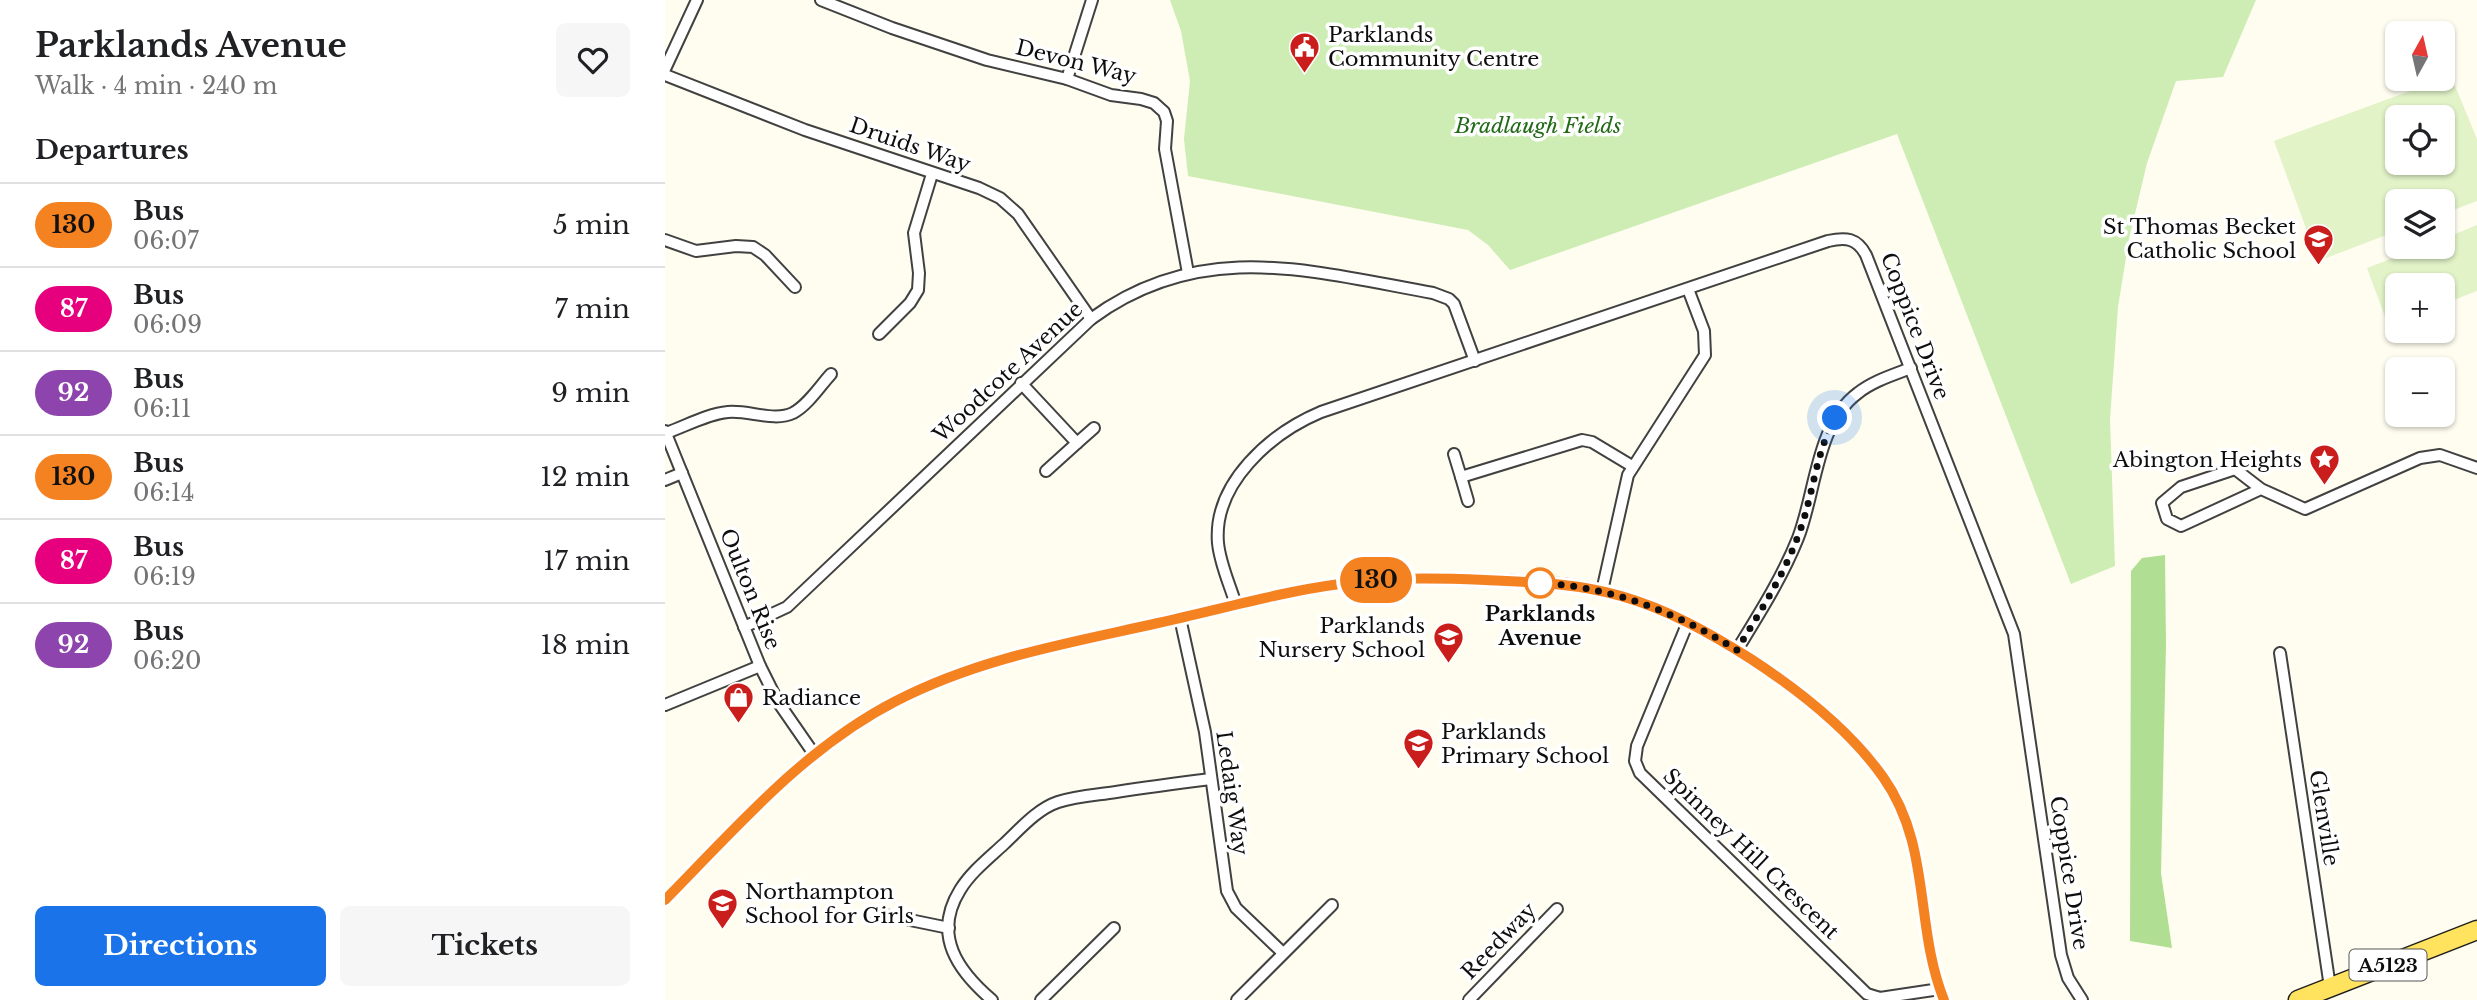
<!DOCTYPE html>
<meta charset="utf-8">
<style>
body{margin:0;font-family:"Libre Baskerville",serif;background:#f6f6f6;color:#202124;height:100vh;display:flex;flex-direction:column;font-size:26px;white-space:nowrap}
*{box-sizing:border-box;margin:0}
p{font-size:23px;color:#757577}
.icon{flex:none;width:38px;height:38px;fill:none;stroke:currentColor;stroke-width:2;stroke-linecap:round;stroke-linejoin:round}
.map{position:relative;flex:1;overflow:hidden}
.panel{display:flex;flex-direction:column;background:#fff;width:665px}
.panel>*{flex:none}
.badge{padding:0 14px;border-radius:23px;font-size:24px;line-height:46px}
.needle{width:46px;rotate:8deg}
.controls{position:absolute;left:1720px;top:21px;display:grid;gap:14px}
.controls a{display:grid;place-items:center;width:70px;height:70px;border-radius:10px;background:#fff;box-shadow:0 2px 5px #0004;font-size:35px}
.you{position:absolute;width:35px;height:35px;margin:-18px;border:5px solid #fff;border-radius:50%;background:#1a73e8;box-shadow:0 0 0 10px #1a73e833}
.map>.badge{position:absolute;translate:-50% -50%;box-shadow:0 0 0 4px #fff}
h2{padding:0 35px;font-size:26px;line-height:63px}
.round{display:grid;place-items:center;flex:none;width:74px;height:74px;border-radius:10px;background:#f6f6f6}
.overview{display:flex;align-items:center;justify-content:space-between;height:119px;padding:0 35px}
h1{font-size:33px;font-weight:700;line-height:52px}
.action{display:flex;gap:14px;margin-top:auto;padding:14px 35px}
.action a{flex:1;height:80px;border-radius:10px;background:#1a73e8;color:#fff;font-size:28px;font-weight:700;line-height:80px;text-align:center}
.action a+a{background:#f6f6f6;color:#202124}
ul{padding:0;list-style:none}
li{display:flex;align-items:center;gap:21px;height:84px;padding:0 35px;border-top:2px solid #e0e0e0}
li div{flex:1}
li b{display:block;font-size:26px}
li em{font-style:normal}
li .badge{min-width:77px;font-weight:700;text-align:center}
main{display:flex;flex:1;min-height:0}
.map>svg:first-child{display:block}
</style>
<main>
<section class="panel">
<div class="overview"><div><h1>Parklands Avenue</h1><p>Walk · 4 min · 240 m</p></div><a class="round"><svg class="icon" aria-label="heart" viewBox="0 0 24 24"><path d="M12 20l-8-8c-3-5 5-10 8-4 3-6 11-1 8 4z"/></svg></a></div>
<h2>Departures</h2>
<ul>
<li><span class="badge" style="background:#f58220;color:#111">130</span><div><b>Bus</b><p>06:07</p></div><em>5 min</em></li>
<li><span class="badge" style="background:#e6007e;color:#fff">87</span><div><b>Bus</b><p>06:09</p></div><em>7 min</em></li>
<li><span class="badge" style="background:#8e44ad;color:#fff">92</span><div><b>Bus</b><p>06:11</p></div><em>9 min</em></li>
<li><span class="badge" style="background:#f58220;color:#111">130</span><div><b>Bus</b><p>06:14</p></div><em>12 min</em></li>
<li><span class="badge" style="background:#e6007e;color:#fff">87</span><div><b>Bus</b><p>06:19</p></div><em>17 min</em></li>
<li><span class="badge" style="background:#8e44ad;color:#fff">92</span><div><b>Bus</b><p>06:20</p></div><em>18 min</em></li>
</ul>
<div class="action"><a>Directions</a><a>Tickets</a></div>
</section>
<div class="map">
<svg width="1812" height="1000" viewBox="0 0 1812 1000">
<rect width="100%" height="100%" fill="#fffdef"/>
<path fill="#ceedb5" d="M 505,0 L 1591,0 L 1558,77 L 1511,81 L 1482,163 L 1464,239 L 1453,307 L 1445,419 L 1450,566 L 1406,584 L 1232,134 L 845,270 L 823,245 L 803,230 L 523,176 L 519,139 L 525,81 L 516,31 Z"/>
<path fill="#b0df93" d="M 1500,555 L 1501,645 L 1496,873 L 1507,948 L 1465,941 L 1466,571 L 1477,558 Z"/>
<g fill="#e1f3c7" fill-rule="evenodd">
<path d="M 1786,76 L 1812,139 L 1812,201 L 1778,214 L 1778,201 L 1732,201 L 1732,231 L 1653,261 L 1609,141 ZM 1732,117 L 1778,117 L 1778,163 L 1732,163 Z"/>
<path d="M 1812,225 L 1812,291 L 1778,304 L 1778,285 L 1732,285 L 1732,321 L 1723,325 L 1702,268 L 1757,247 L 1778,247 L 1778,239 Z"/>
</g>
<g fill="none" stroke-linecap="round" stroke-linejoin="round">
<defs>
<g id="minor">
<path d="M 156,0 L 227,28 L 322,60 L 402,79 L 446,95 L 476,99 L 489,103 L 499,112 L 502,121 L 500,149 L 523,273"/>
<path d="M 0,69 L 32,0"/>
<path d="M 0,75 L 140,130 L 314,188 L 335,198 L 353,214 L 426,319"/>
<path d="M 402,79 L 427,0"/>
<path d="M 0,240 L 31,251 L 71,246 L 88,247 L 100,255 L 130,287"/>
<path d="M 214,334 L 245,303 L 253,290 L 254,273 L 249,233 L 267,174"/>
<path d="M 356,383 L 412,443 L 429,428"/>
<path d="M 0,431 L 95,666 L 113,702 L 149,754"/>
<path d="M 1,433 C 21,426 42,414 63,412 C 84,410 109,422 128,413 C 143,405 155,386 166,374"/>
<path d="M 789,454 L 796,477 L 917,440 L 927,442 L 967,466"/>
<path d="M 381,471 L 412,443"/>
<path d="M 796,477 L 803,501"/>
<path d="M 0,480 L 17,473"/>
<path d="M 1596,489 L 1516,526 L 1502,519 L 1497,503 L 1516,487 L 1570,469 L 1596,489 L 1640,509 L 1755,458 L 1775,455 L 1812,468"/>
<path d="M 937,591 L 963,475 L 1040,355 L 1039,331 L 1023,289"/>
<path d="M 571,605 C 565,585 555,564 553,543 C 548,483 606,433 656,412 L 1163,241 C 1181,237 1192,238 1201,255 L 1349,634 L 1396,955 L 1403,978 L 1417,1000"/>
<path d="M 515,618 L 540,732 L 562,891 L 571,908 L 618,953"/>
<path d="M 1023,622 L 972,746 L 970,761 L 975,773 L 1202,994 L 1215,998 L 1275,989"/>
<path d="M 79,627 L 122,607 L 426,319 C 536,238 645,271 768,293 L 784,299 L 789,304 L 810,361"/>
<path d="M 1072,650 C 1094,614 1117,578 1133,538 C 1151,492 1151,424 1193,393 C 1208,381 1228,375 1246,368"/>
<path d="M 1615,653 L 1665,987"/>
<path d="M 0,705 L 95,666"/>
<path d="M 0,900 C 71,827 139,748 231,701 C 313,658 404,643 493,623 C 553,610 614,592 675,584 C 723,577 771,578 820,580 C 865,581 912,582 956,596 C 1002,610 1045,633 1086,659 C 1135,690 1184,729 1218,777 C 1266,845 1250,926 1279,1000"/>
<path d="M 206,912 L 284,928"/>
<path d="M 327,1000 C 293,971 267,935 295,890 C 306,872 324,858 339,844 C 355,829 372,809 393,802 C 412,796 432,795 451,792 C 483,787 514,783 546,779"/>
<path d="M 376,1000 L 449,928"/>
<path d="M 572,1000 L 667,905"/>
<path d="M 804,1000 L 892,909"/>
</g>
<path id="primary" d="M 1633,1000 L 1812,930"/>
</defs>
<use href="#minor" stroke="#414141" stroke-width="14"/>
<use href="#primary" stroke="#1f1f1f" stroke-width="21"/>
<use href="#minor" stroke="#fff" stroke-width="10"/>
<use href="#primary" stroke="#ffe35f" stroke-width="18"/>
</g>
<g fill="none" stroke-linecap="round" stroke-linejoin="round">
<defs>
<path id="line" d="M 0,900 C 71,828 139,748 231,701 C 314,658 404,643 493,623 C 553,610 614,592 675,584 C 723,577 771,578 820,580 C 865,582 912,583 956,596 C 1002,609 1045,633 1086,659 C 1135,691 1184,729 1218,777 C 1267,846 1249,925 1279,1000"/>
</defs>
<use href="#line" stroke="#fff" stroke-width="16"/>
<use href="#line" stroke="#f58220" stroke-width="10"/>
<path stroke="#0e0e0e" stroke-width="7" stroke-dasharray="0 12.6" d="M 875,583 L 873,583 C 946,586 1010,612 1072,650 C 1094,613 1118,577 1133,536 C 1148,498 1150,454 1170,418"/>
</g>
<defs>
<symbol id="civic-pin" viewBox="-11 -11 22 30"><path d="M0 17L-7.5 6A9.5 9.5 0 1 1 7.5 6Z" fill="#c91e1b" stroke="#fff"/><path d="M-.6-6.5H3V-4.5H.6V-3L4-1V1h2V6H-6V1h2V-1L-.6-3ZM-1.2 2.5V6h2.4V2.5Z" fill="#fff"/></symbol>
<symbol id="school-pin" viewBox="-11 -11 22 30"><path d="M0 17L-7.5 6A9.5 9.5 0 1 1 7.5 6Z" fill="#c91e1b" stroke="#fff"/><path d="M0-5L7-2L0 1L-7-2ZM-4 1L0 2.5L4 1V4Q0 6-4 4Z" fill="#fff"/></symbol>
<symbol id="sight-pin" viewBox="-11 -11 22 30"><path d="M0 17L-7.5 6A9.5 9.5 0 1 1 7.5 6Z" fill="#c91e1b" stroke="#fff"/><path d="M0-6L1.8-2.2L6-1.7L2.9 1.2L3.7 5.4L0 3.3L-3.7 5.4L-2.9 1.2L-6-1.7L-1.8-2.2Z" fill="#fff"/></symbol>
<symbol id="shop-pin" viewBox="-11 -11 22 30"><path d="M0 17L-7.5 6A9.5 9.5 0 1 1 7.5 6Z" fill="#c91e1b" stroke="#fff"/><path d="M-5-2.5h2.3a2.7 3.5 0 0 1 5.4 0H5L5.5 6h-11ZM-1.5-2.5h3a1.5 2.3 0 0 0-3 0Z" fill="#fff"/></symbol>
</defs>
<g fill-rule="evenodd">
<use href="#civic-pin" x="622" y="30" width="35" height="47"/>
<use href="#school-pin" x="1636" y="222" width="35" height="47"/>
<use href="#sight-pin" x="1642" y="442" width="35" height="47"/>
<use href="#school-pin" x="766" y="620" width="35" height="47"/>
<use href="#shop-pin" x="56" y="680" width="35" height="47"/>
<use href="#school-pin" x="736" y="726" width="35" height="47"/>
<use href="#school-pin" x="40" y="886" width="35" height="47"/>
</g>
<circle fill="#fff" stroke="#f58220" stroke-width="3.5" cx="875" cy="583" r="14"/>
<g text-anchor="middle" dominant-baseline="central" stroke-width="7" stroke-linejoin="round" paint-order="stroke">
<rect fill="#fff" stroke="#565656" stroke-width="2" x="1684.5" y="949.5" width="77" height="31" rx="5"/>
<g font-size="19" font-weight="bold" fill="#0e0e0e">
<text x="1723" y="965">A5123</text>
</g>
<g font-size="21" fill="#0e0e0e" stroke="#fff" text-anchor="start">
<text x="663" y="35">Parklands<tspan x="663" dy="24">Community Centre</tspan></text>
<text x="1631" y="227" text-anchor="end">St Thomas Becket<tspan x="1631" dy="24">Catholic School</tspan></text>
<text x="1637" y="460" text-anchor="end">Abington Heights</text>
<text x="760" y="626" text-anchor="end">Parklands<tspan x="760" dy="24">Nursery School</tspan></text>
<text x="97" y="698">Radiance</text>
<text x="776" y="732">Parklands<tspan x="776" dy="24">Primary School</tspan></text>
<text x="80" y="892">Northampton<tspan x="80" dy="24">School for Girls</tspan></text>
</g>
<g font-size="21" fill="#0e0e0e" stroke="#fff">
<text transform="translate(411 62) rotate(14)">Devon Way</text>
<text transform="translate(245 145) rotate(19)">Druids Way</text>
<text transform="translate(1250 326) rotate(69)">Coppice Drive</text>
<text transform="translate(343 372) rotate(-43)">Woodcote Avenue</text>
<text transform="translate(85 589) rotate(68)">Oulton Rise</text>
<text transform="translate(567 793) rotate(82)">Ledaig Way</text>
<text transform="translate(1659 818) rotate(81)">Glenville</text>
<text transform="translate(1086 854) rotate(44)">Spinney Hill Crescent</text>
<text transform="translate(1404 873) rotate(81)">Coppice Drive</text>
<text transform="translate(834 941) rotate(-46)">Reedway</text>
</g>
<g font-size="21" font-style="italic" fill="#246b19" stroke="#fff">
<text x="873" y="126">Bradlaugh Fields</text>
</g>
<g font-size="21" font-weight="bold" fill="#0e0e0e" stroke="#fff">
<text x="875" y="614">Parklands<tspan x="875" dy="24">Avenue</tspan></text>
</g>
</g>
</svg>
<div class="controls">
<a><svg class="needle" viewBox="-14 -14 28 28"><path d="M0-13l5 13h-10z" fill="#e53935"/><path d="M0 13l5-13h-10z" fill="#757577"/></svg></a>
<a><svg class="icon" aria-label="locate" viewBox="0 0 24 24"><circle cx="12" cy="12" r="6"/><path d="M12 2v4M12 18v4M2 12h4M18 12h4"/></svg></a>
<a><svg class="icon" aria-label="layers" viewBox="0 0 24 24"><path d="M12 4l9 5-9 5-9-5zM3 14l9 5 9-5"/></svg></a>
<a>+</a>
<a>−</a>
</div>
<div class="you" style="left:1170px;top:418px"></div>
<b class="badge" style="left:711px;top:580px;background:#f58220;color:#111">130</b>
</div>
</main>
